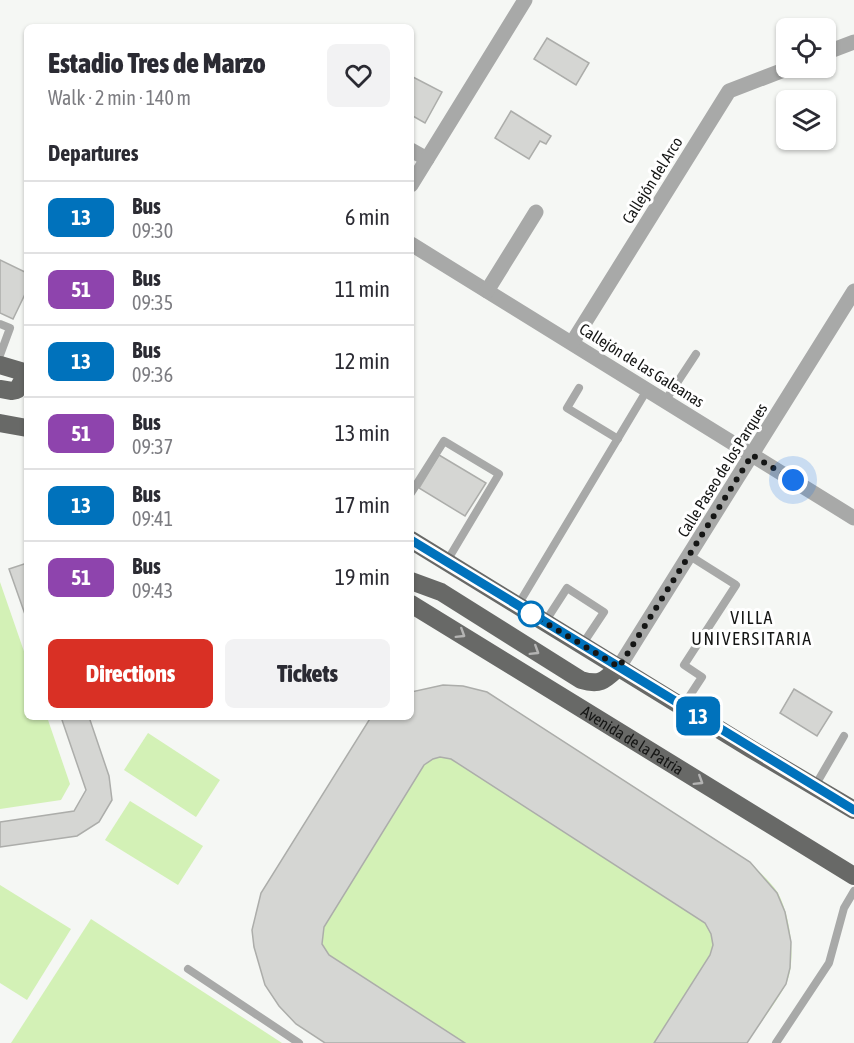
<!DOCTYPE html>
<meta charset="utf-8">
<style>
body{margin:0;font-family:"Asap Condensed",sans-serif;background:#f2f2f3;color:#2b2b33;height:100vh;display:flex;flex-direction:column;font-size:22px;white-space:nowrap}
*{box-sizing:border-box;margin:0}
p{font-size:20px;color:#7c7c81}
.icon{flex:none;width:33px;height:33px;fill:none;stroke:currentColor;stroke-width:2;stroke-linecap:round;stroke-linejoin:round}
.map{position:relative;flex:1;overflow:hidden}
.panel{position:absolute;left:24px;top:24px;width:390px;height:696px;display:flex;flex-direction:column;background:#fff;border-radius:9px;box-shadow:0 2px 4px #0004}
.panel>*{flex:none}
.badge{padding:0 12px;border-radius:9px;font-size:21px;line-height:39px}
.tools{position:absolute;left:776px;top:18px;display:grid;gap:12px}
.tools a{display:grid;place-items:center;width:60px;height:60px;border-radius:9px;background:#fff;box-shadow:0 2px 4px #0004;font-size:30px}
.you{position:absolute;width:30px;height:30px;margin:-15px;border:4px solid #fff;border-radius:50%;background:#1a73e8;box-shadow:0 0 0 9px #1a73e833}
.map>.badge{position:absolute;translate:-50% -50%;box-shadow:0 0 0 3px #fff}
h2{padding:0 24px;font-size:22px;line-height:54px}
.round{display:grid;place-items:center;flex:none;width:63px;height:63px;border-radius:9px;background:#f2f2f3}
.head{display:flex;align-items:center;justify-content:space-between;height:102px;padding:0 24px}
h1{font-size:28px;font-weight:800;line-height:45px}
.primary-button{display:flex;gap:12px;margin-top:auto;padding:12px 24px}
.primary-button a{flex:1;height:69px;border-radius:9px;background:#d93025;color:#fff;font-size:24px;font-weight:800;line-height:69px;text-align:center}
.primary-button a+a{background:#f2f2f3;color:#2b2b33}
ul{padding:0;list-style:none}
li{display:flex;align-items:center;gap:18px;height:72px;padding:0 24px;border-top:2px solid #e1e1e2}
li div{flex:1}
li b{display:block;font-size:22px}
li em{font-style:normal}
li .badge{min-width:66px;font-weight:700;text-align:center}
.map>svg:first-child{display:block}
</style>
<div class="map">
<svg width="854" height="1043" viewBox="0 0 854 1043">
<rect width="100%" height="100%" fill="#f5f7f4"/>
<g fill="#d3f1b6">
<path d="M 0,582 L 27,660 L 27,717 L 47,717 L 70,784 L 61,800 L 0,809 Z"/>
<path d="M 443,685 L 463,686 L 487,692 L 750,862 C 759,872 771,882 778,893 C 790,915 797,961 786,984 C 775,1005 759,1024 747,1043 L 325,1043 L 296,1024 L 279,1006 L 265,985 L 254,947 L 252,930 L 261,893 L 371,717 L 411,717 L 411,692 Z"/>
<path d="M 148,733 L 220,780 L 196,817 L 124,770 Z"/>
<path d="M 130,801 L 203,846 L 178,885 L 105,840 Z"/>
<path d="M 0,885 L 71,929 L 27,1000 L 0,983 Z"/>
<path d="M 91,919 L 282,1043 L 11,1043 Z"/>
</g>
<g fill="#d5d6d3" stroke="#acadaa" stroke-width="1.5">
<path d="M 547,38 L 589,63 L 576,85 L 534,59 Z"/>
<path d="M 411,76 L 442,92 L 425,123 L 411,115 Z"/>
<path d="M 511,111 L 551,136 L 546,144 L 540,141 L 529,159 L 495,138 Z"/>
<path d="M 0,260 L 27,273 L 27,290 L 13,319 L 0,313 Z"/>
<path d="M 439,455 L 486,483 L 465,516 L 419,488 Z"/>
<path d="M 27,563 L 27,620 L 9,569 Z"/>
<path d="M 443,685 L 463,686 L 487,692 L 750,862 L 777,893 L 785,912 L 791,942 L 790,968 L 786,984 L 747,1043 L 654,1043 L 710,955 L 713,945 L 711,934 L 705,923 L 451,759 L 440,757 L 433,759 L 424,765 L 324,927 L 322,944 L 329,955 L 465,1043 L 325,1043 L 296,1024 L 279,1006 L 265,985 L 254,947 L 252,930 L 261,893 L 371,717 L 411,717 L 411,692 Z"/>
<path d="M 794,689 L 832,712 L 817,736 L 780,713 Z"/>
<path d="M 61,717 L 89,717 L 109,776 L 112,800 L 99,822 L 77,836 L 0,847 L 0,822 L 74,811 L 86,790 Z"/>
</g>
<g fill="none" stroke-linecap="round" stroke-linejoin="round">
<g stroke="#a8a9a8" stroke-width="8">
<path d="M 0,324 L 10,328 L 0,355"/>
<path d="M 579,388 L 567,408 L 618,439"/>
<path d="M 665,401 L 696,354"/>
<path d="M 411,493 L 444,441 L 499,474 L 447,561"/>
<path d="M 518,605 L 647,390"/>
<path d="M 545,622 L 567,588 L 604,612 L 582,645"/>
<path d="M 683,706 L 702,677 L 684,665 L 736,585 L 690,556"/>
<path d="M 815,786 L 844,736"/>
<path d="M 188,969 L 299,1043"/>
<path d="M 776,1043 L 829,963 L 844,908 L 854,891"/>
</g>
<g stroke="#a8a9a8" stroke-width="15">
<path d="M 825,53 L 854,42"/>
<path d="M 411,150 L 427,159"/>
<path d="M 411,185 L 525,0"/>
<path d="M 411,244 L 854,518"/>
<path d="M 487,291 L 536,212"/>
<path d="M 572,343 L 729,91 L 789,68"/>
<path d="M 619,667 L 854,291"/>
</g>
<g stroke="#686967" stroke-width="18">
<path d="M 0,365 L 27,373"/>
<path d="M 0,389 L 12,391 L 17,390 L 27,373"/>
<path d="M 0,423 L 27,428"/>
<path d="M 411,540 L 751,749 L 854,810"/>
<path d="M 411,581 L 441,592 L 581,680 C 601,686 605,680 619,667"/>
<path id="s1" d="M 411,604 L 854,876"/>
</g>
</g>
<defs><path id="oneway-chevron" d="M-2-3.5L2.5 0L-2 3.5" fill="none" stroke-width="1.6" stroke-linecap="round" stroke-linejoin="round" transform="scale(1.5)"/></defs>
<g stroke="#b4b4b3">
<use href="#oneway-chevron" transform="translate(461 634) rotate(32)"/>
<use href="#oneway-chevron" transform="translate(535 651) rotate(32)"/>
<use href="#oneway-chevron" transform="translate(699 781) rotate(32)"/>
</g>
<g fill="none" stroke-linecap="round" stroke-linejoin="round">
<defs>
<path id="line" d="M 411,540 L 854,810"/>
</defs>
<use href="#line" stroke="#fff" stroke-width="14"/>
<use href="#line" stroke="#0072bc" stroke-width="9"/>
<path stroke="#151615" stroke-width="6" stroke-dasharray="0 10.8" d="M 531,614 L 619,667 L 752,455 L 793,480"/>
</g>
<circle fill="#fff" stroke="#0072bc" stroke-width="3" cx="531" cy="614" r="12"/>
<g text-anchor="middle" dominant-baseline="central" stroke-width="6" stroke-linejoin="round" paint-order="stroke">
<g font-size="16" fill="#151615" stroke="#fff">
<text transform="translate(652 180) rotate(-58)">Callejón del Arco</text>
<text transform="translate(642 365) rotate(32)">Callejón de las Galeanas</text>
<text transform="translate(722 470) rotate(-58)">Calle Paseo de los Parques</text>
<text stroke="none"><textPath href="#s1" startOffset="260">Avenida de la Patria</textPath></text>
</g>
<g font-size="18" letter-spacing="1.5" fill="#151615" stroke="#fff">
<text x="752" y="617">VILLA<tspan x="752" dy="21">UNIVERSITARIA</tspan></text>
</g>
</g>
</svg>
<div class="tools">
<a><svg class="icon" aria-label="locate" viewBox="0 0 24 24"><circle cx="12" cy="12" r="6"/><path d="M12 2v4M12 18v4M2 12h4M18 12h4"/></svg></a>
<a><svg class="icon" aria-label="layers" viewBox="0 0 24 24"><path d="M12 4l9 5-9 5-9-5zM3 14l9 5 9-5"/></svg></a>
</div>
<div class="you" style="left:793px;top:480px"></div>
<b class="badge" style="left:698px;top:716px;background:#0072bc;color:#fff">13</b>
<section class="panel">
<div class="head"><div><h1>Estadio Tres de Marzo</h1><p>Walk · 2 min · 140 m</p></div><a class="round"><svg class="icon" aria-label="heart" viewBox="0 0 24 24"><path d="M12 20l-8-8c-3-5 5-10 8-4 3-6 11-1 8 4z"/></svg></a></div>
<h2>Departures</h2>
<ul>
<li><span class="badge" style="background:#0072bc;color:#fff">13</span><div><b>Bus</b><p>09:30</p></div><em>6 min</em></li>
<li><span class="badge" style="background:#8e44ad;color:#fff">51</span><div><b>Bus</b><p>09:35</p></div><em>11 min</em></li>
<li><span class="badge" style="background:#0072bc;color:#fff">13</span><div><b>Bus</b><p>09:36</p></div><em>12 min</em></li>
<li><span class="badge" style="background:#8e44ad;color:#fff">51</span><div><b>Bus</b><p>09:37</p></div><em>13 min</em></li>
<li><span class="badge" style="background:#0072bc;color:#fff">13</span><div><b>Bus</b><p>09:41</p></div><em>17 min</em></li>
<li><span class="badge" style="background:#8e44ad;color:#fff">51</span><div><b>Bus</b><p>09:43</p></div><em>19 min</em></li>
</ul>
<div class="primary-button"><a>Directions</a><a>Tickets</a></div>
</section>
</div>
